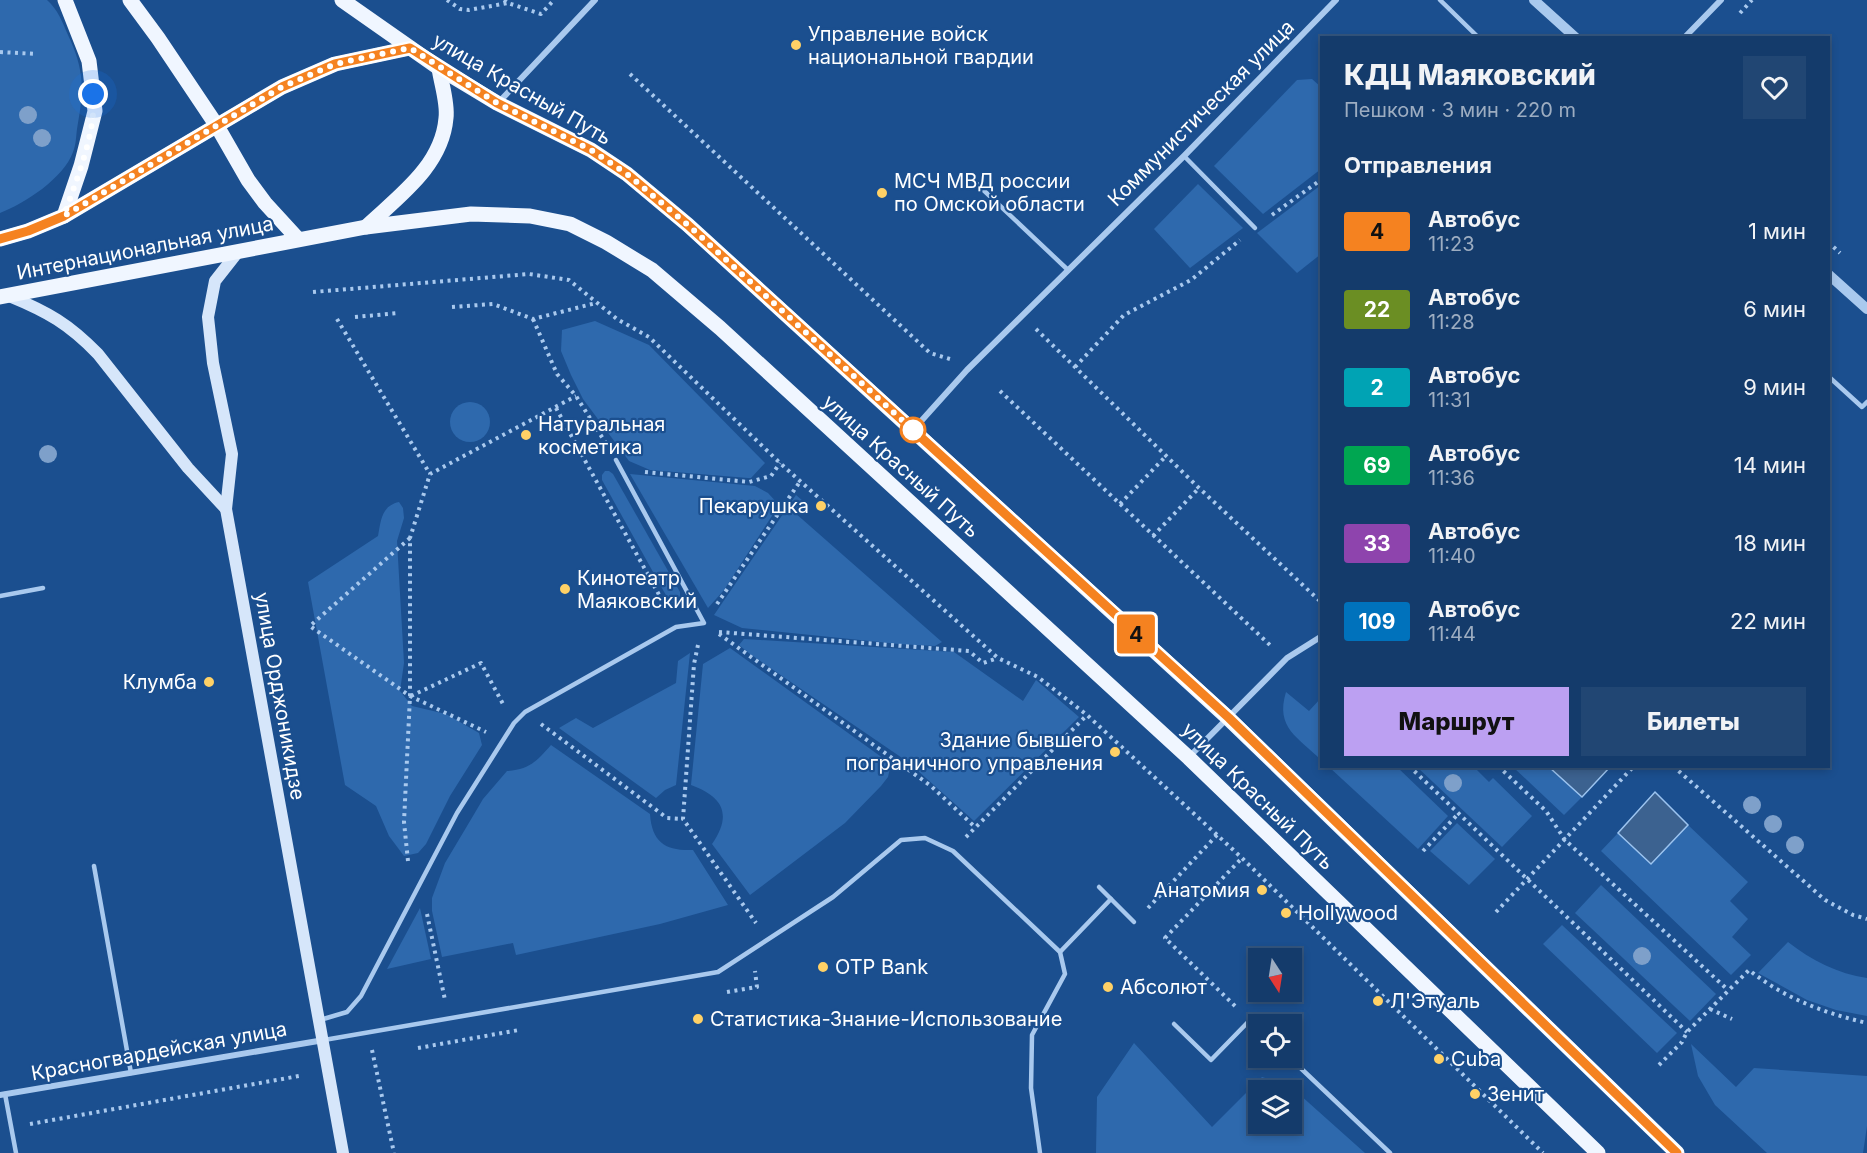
<!DOCTYPE html>
<html lang="ru">
<meta charset="utf-8">
<style>
body{margin:0;font-family:Inter,sans-serif;background:#214673;color:#f1f3f6;height:100vh;display:flex;flex-direction:column;font-size:22px;white-space:nowrap}
*{box-sizing:border-box;margin:0}
p{font-size:20px;color:#9dadc1}
.icon{flex:none;width:33px;height:33px;fill:none;stroke:currentColor;stroke-width:2;stroke-linecap:round;stroke-linejoin:round}
.map{position:relative;flex:1;overflow:hidden}
.details{position:absolute;left:1320px;top:36px;width:510px;height:732px;display:flex;flex-direction:column;background:#143b6b;border-radius:0px;box-shadow:0 3px 9px #0003,0 0 0 2px #33557e}
.details>*{flex:none}
.badge{padding:0 12px;border-radius:4px;font-size:21px;line-height:39px}
.needle{width:39px;rotate:168deg}
.controls{position:absolute;left:1248px;top:948px;display:grid;gap:12px}
.controls a{display:grid;place-items:center;width:54px;height:54px;border-radius:0px;background:#143b6b;box-shadow:0 3px 9px #0003,0 0 0 2px #33557e;font-size:30px}
.you{position:absolute;width:30px;height:30px;margin:-15px;border:4px solid #fff;border-radius:50%;background:#1a73e8;box-shadow:0 0 0 9px #1a73e833}
.map>.badge{position:absolute;translate:-50% -50%;box-shadow:0 0 0 3px #fff}
h2{padding:0 24px;font-size:22px;line-height:54px}
.round{display:grid;place-items:center;flex:none;width:63px;height:63px;border-radius:0px;background:#214673}
.overview{display:flex;align-items:center;justify-content:space-between;height:102px;padding:0 24px}
h1{font-size:28px;font-weight:800;line-height:45px}
.action{display:flex;gap:12px;margin-top:auto;padding:12px 24px}
.action a{flex:1;height:69px;border-radius:0px;background:#bca0f2;color:#111;font-size:24px;font-weight:800;line-height:69px;text-align:center}
.action a+a{background:#214673;color:#f1f3f6}
ul{padding:0;list-style:none}
li{display:flex;align-items:center;gap:18px;height:78px;padding:0 24px}
li div{flex:1}
li b{display:block;font-size:22px}
li em{font-style:normal}
li .badge{min-width:66px;font-weight:700;text-align:center}
.map>svg:first-child{display:block}
</style>
<div class="map">
<svg width="1867" height="1153" viewBox="0 0 1867 1153">
<rect width="100%" height="100%" fill="#1b4f8f"/>
<g fill="#2e69ad" fill-rule="evenodd">
<path d="M 0,0 L 47,0 C 58,10 62,21 68,35 C 85,71 84,91 77,129 C 76,137 76,145 73,152 C 64,178 24,204 0,213 Z"/>
<path d="M 1312,79 L 1321,87 L 1321,169 L 1263,214 L 1214,166 L 1297,80 Z"/>
<path d="M 1198,184 L 1243,228 L 1190,268 L 1154,229 Z"/>
<path d="M 1321,185 L 1321,254 L 1297,273 L 1257,233 Z"/>
<path d="M 595,321 L 649,345 L 765,463 L 751,478 L 748,478 L 650,470 L 629,461 L 583,399 L 571,375 L 561,351 L 562,330 Z"/>
<circle cx="470" cy="422" r="20"/>
<path d="M 605,471 L 609,471 L 613,474 L 680,592 L 680,599 L 672,603 L 668,599 L 602,480 L 602,475 Z"/>
<path d="M 630,474 L 755,486 L 768,493 L 779,505 L 724,590 L 708,608 Z"/>
<path d="M 796,495 L 803,501 L 794,512 L 942,642 L 935,646 L 899,644 L 742,628 L 714,615 Z"/>
<path d="M 399,502 L 403,508 L 404,518 L 397,541 L 404,663 L 400,691 L 412,706 L 446,714 L 479,733 L 482,745 L 450,796 L 426,844 L 418,853 L 404,856 L 389,836 L 376,806 L 345,785 L 308,582 L 378,536 C 381,521 381,506 399,502 Z"/>
<path d="M 744,639 L 954,652 L 1023,701 L 1036,680 L 1079,717 L 974,821 L 908,762 L 750,654 L 739,645 Z"/>
<path d="M 730,648 L 887,761 L 890,768 L 888,777 L 881,786 L 845,823 L 750,895 L 712,844 C 732,815 724,797 691,785 L 703,664 Z"/>
<path d="M 690,653 L 676,785 L 665,790 L 656,798 L 559,728 L 576,718 L 593,728 L 676,683 L 678,661 Z"/>
<path d="M 1286,692 L 1309,711 L 1321,698 L 1321,760 C 1298,737 1275,728 1286,692 Z"/>
<path d="M 551,745 L 650,814 C 652,843 666,851 693,850 L 728,905 L 660,924 L 516,955 L 513,943 L 442,957 L 432,911 L 432,898 L 445,863 L 473,816 L 483,799 L 507,771 C 530,769 536,762 551,745 Z"/>
<path d="M 1329,767 L 1397,767 L 1448,816 L 1418,849 Z"/>
<path d="M 1417,767 L 1474,767 L 1489,782 L 1493,778 L 1532,816 L 1502,847 Z"/>
<path d="M 1513,767 L 1549,767 L 1582,797 L 1564,815 Z"/>
<path d="M 1457,823 L 1495,859 L 1469,885 L 1430,851 Z"/>
<path d="M 1688,825 L 1748,882 L 1730,901 L 1748,919 L 1732,937 L 1751,955 L 1731,975 L 1601,851 L 1618,833 L 1651,863 Z"/>
<path d="M 1601,885 L 1716,994 L 1690,1021 L 1575,913 Z"/>
<path d="M 420,908 L 431,959 L 387,969 Z"/>
<path d="M 1562,925 L 1677,1033 L 1657,1053 L 1543,944 Z"/>
<path d="M 1788,942 C 1811,960 1838,974 1867,978 L 1867,1016 L 1836,1010 L 1807,1000 L 1758,973 Z"/>
<path d="M 1134,1043 L 1212,1127 L 1262,1077 L 1290,1086 L 1365,1153 L 1096,1153 L 1097,1097 ZM 1258,1090 L 1292,1090 L 1292,1124 L 1258,1124 Z"/>
<path d="M 1691,1044 L 1736,1087 L 1754,1068 L 1867,1076 L 1867,1126 L 1863,1153 L 1767,1153 L 1715,1105 L 1698,1076 Z"/>
</g>
<g fill="#3c6290" stroke="#9cc4f0" stroke-width="1.5">
<path d="M 1549,767 L 1610,767 L 1582,797 Z"/>
<path d="M 1655,792 L 1688,825 L 1651,864 L 1618,833 Z"/>
</g>
<g fill="none" stroke-linecap="round" stroke-linejoin="round">
<g stroke="#a9c9ee" stroke-width="4" stroke-dasharray="3 4.5" stroke-linecap="butt">
<path d="M 447,0 L 460,9 L 469,10 L 508,3"/>
<path d="M 504,0 L 508,3 L 541,14 L 554,0"/>
<path d="M 1740,13 L 1752,0"/>
<path d="M 0,52 L 37,54"/>
<path d="M 630,74 L 930,353 L 950,359"/>
<path d="M 1272,215 L 1322,179"/>
<path d="M 1828,242 L 1840,253"/>
<path d="M 313,292 L 529,274 L 569,280 L 617,319 L 649,337 L 780,463 L 998,658 L 1038,677 L 1087,715 L 1242,858 L 1543,1153"/>
<path d="M 452,307 L 493,304 L 533,319 L 596,303"/>
<path d="M 355,317 L 399,313"/>
<path d="M 337,319 L 430,474"/>
<path d="M 533,319 L 557,374 L 576,396 L 607,445"/>
<path d="M 1036,329 L 1199,488 L 1322,603"/>
<path d="M 1075,367 L 1124,315 L 1191,280 L 1240,240"/>
<path d="M 1000,391 L 1271,646"/>
<path d="M 556,408 L 668,611"/>
<path d="M 645,472 L 749,482 L 771,476 L 780,463"/>
<path d="M 1120,504 L 1166,456"/>
<path d="M 1153,536 L 1199,488"/>
<path d="M 410,538 L 310,626 L 410,696 L 486,732"/>
<path d="M 717,604 L 801,480"/>
<path d="M 719,632 L 969,651 L 983,663 L 998,658"/>
<path d="M 719,634 L 931,786 L 975,827"/>
<path d="M 698,645 L 694,664 L 683,819 L 756,923"/>
<path d="M 411,696 L 481,663 L 503,704"/>
<path d="M 541,724 L 667,818 L 683,819"/>
<path d="M 1409,766 L 1687,1032"/>
<path d="M 1498,766 L 1546,811 L 1565,840 L 1728,990"/>
<path d="M 1673,766 L 1825,900 L 1853,915 L 1867,919"/>
<path d="M 966,837 L 1087,715"/>
<path d="M 1423,851 L 1458,814"/>
<path d="M 408,861 L 404,822 L 410,696 L 410,538 L 430,474 L 576,396"/>
<path d="M 1148,908 L 1217,835"/>
<path d="M 1496,912 L 1634,766"/>
<path d="M 427,914 L 445,1000"/>
<path d="M 727,992 L 757,987 L 755,971"/>
<path d="M 1235,1006 L 1165,938 L 1242,858"/>
<path d="M 1710,1009 L 1732,1019"/>
<path d="M 418,1048 L 519,1030"/>
<path d="M 372,1050 L 394,1153"/>
<path d="M 1659,1065 L 1682,1042 L 1687,1032 L 1749,970 C 1784,998 1824,1013 1867,1023"/>
<path d="M 30,1124 L 299,1076"/>
</g>
<g stroke="#a9c9ee" stroke-width="4.5">
<path d="M 1440,0 L 1479,38"/>
<path d="M 1184,156 L 1255,228"/>
<path d="M 977,184 L 1068,270"/>
<path d="M 1828,376 L 1862,407 L 1867,402"/>
<path d="M 0,596 L 43,588"/>
<path d="M 94,866 L 131,1073"/>
<path d="M 1099,887 L 1134,922"/>
<path d="M 1060,952 L 1111,899"/>
<path d="M 320,1020 L 347,1012 L 361,996 L 457,813 L 514,723 L 525,712 L 676,627 L 704,623 L 616,460"/>
<path d="M 1174,1024 L 1211,1060 L 1250,1020 L 1258,1028"/>
<path d="M 324,1040 L 718,972 L 833,897 L 901,840 L 925,838 L 953,851 L 1060,952 L 1065,974 L 1032,1035 L 1031,1088 L 1040,1153"/>
<path d="M 1290,1058 L 1390,1153"/>
<path d="M 5,1094 L 16,1153"/>
</g>
<g stroke="#a9c9ee" stroke-width="6">
<path d="M 1684,38 L 1721,0"/>
<path d="M 499,102 L 595,0"/>
<path d="M 914,429 L 967,370 L 1184,156 L 1336,0"/>
<path d="M 1189,757 L 1287,658 L 1322,636"/>
<path d="M 0,1095 L 324,1040"/>
</g>
<g stroke="#a9c9ee" stroke-width="10">
<path d="M 1534,0 L 1576,38"/>
<path d="M 1828,274 L 1867,309"/>
</g>
<g stroke="#d6e6fa" stroke-width="12">
<path d="M 237,253 L 215,281 L 208,317 L 213,363 L 232,454 L 226,509 L 343,1153"/>
<path d="M 9,296 C 48,312 69,324 98,354 L 188,468 L 226,509"/>
</g>
<g stroke="#f0f6ff" stroke-width="15">
<path d="M 130,0 L 158,38 L 217,126 L 248,180 L 265,203 L 298,239"/>
<path d="M 342,0 L 439,68 L 497,103 L 591,150 L 627,174 L 688,225 L 1229,719 L 1677,1153"/>
<path d="M 64,216 L 81,166 L 95,111 L 89,61 L 65,0"/>
<path d="M 366,227 C 399,196 442,166 446,118 C 448,103 441,83 439,68"/>
<path d="M 0,239 L 28,231 L 64,216 L 282,87 L 335,64 L 410,48"/>
<path d="M 0,297 L 366,227 L 471,214 L 530,216 L 570,224 L 606,242 L 652,270 L 720,328 L 1189,758 L 1598,1153"/>
</g>
</g>
<g fill="#7ea0ca">
<circle cx="28" cy="115" r="9"/>
<circle cx="42" cy="138" r="9"/>
<circle cx="48" cy="454" r="9"/>
<circle cx="1453" cy="783" r="9"/>
<circle cx="1752" cy="805" r="9"/>
<circle cx="1773" cy="824" r="9"/>
<circle cx="1795" cy="845" r="9"/>
<circle cx="1642" cy="956" r="9"/>
</g>
<g fill="none" stroke-linecap="round" stroke-linejoin="round">
<defs>
<path id="line" d="M 0,239 L 28,231 L 64,216 L 282,87 L 335,64 L 410,48 L 497,103 L 591,150 L 627,174 L 688,225 L 1229,718 L 1677,1153"/>
</defs>
<use href="#line" stroke="#fff" stroke-width="14"/>
<use href="#line" stroke="#f58220" stroke-width="9"/>
<path stroke="#fff" stroke-width="6" stroke-dasharray="0 10.8" d="M 93,94 C 97,132 76,180 64,216 L 282,87 L 335,64 L 410,48 L 497,103 L 591,150 L 627,174 L 688,225 L 913,430"/>
</g>
<g fill="#ffd166" stroke="#1b4f8f" stroke-width="2">
<circle cx="796" cy="45" r="6"/>
<circle cx="882" cy="193" r="6"/>
<circle cx="526" cy="435" r="6"/>
<circle cx="821" cy="506" r="6"/>
<circle cx="565" cy="589" r="6"/>
<circle cx="209" cy="682" r="6"/>
<circle cx="1115" cy="752" r="6"/>
<circle cx="1262" cy="890" r="6"/>
<circle cx="1286" cy="913" r="6"/>
<circle cx="823" cy="967" r="6"/>
<circle cx="1108" cy="987" r="6"/>
<circle cx="1378" cy="1001" r="6"/>
<circle cx="698" cy="1019" r="6"/>
<circle cx="1439" cy="1059" r="6"/>
<circle cx="1475" cy="1094" r="6"/>
</g>
<circle fill="#fff" stroke="#f58220" stroke-width="3" cx="913" cy="430" r="12"/>
<g text-anchor="middle" dominant-baseline="central" stroke-width="4.5" stroke-linejoin="round" paint-order="stroke">
<g font-size="20" fill="#fff" stroke="#1b4f8f" text-anchor="start">
<text x="808" y="34">Управление войск<tspan x="808" dy="23">национальной гвардии</tspan></text>
<text x="894" y="181">МСЧ МВД россии<tspan x="894" dy="23">по Омской области</tspan></text>
<text x="538" y="424">Натуральная<tspan x="538" dy="23">косметика</tspan></text>
<text x="809" y="506" text-anchor="end">Пекарушка</text>
<text x="577" y="578">Кинотеатр<tspan x="577" dy="23">Маяковский</tspan></text>
<text x="197" y="682" text-anchor="end">Клумба</text>
<text x="1103" y="740" text-anchor="end">Здание бывшего<tspan x="1103" dy="23">пограничного управления</tspan></text>
<text x="1250" y="890" text-anchor="end">Анатомия</text>
<text x="1298" y="913">Hollywood</text>
<text x="835" y="967">OTP Bank</text>
<text x="1120" y="987">Абсолют</text>
<text x="1390" y="1001">Л'Этуаль</text>
<text x="710" y="1019">Статистика-Знание-Использование</text>
<text x="1451" y="1059">Cuba</text>
<text x="1487" y="1094">Зенит</text>
</g>
<g font-size="20" fill="#fff" stroke="#1b4f8f">
<text transform="translate(522 89) rotate(30)">улица Красный Путь</text>
<text transform="translate(1201 113) rotate(-45)">Коммунистическая улица</text>
<text transform="translate(145 248) rotate(-11)">Интернациональная улица</text>
<text transform="translate(901 466) rotate(42)">улица Красный Путь</text>
<text transform="translate(280 696) rotate(80)">улица Орджоникидзе</text>
<text transform="translate(1258 796) rotate(44)">улица Красный Путь</text>
<text transform="translate(159 1051) rotate(-10)">Красногвардейская улица</text>
</g>
</g>
</svg>
<div class="controls">
<a><svg class="needle" viewBox="-14 -14 28 28"><path d="M0-13l5 13h-10z" fill="#e53935"/><path d="M0 13l5-13h-10z" fill="#9dadc1"/></svg></a>
<a><svg class="icon" aria-label="locate" viewBox="0 0 24 24"><circle cx="12" cy="12" r="6"/><path d="M12 2v4M12 18v4M2 12h4M18 12h4"/></svg></a>
<a><svg class="icon" aria-label="layers" viewBox="0 0 24 24"><path d="M12 4l9 5-9 5-9-5zM3 14l9 5 9-5"/></svg></a>
</div>
<div class="you" style="left:93px;top:94px"></div>
<b class="badge" style="left:1136px;top:634px;background:#f58220;color:#111">4</b>
<section class="details">
<div class="overview"><div><h1>КДЦ Маяковский</h1><p>Пешком · 3 мин · 220 m</p></div><a class="round"><svg class="icon" aria-label="heart" viewBox="0 0 24 24"><path d="M12 20l-8-8c-3-5 5-10 8-4 3-6 11-1 8 4z"/></svg></a></div>
<h2>Отправления</h2>
<ul>
<li><span class="badge" style="background:#f58220;color:#111">4</span><div><b>Автобус</b><p>11:23</p></div><em>1 мин</em></li>
<li><span class="badge" style="background:#6b8e23;color:#fff">22</span><div><b>Автобус</b><p>11:28</p></div><em>6 мин</em></li>
<li><span class="badge" style="background:#00a3b4;color:#fff">2</span><div><b>Автобус</b><p>11:31</p></div><em>9 мин</em></li>
<li><span class="badge" style="background:#00a651;color:#fff">69</span><div><b>Автобус</b><p>11:36</p></div><em>14 мин</em></li>
<li><span class="badge" style="background:#8e44ad;color:#fff">33</span><div><b>Автобус</b><p>11:40</p></div><em>18 мин</em></li>
<li><span class="badge" style="background:#0072bc;color:#fff">109</span><div><b>Автобус</b><p>11:44</p></div><em>22 мин</em></li>
</ul>
<div class="action"><a>Маршрут</a><a>Билеты</a></div>
</section>
</div>
